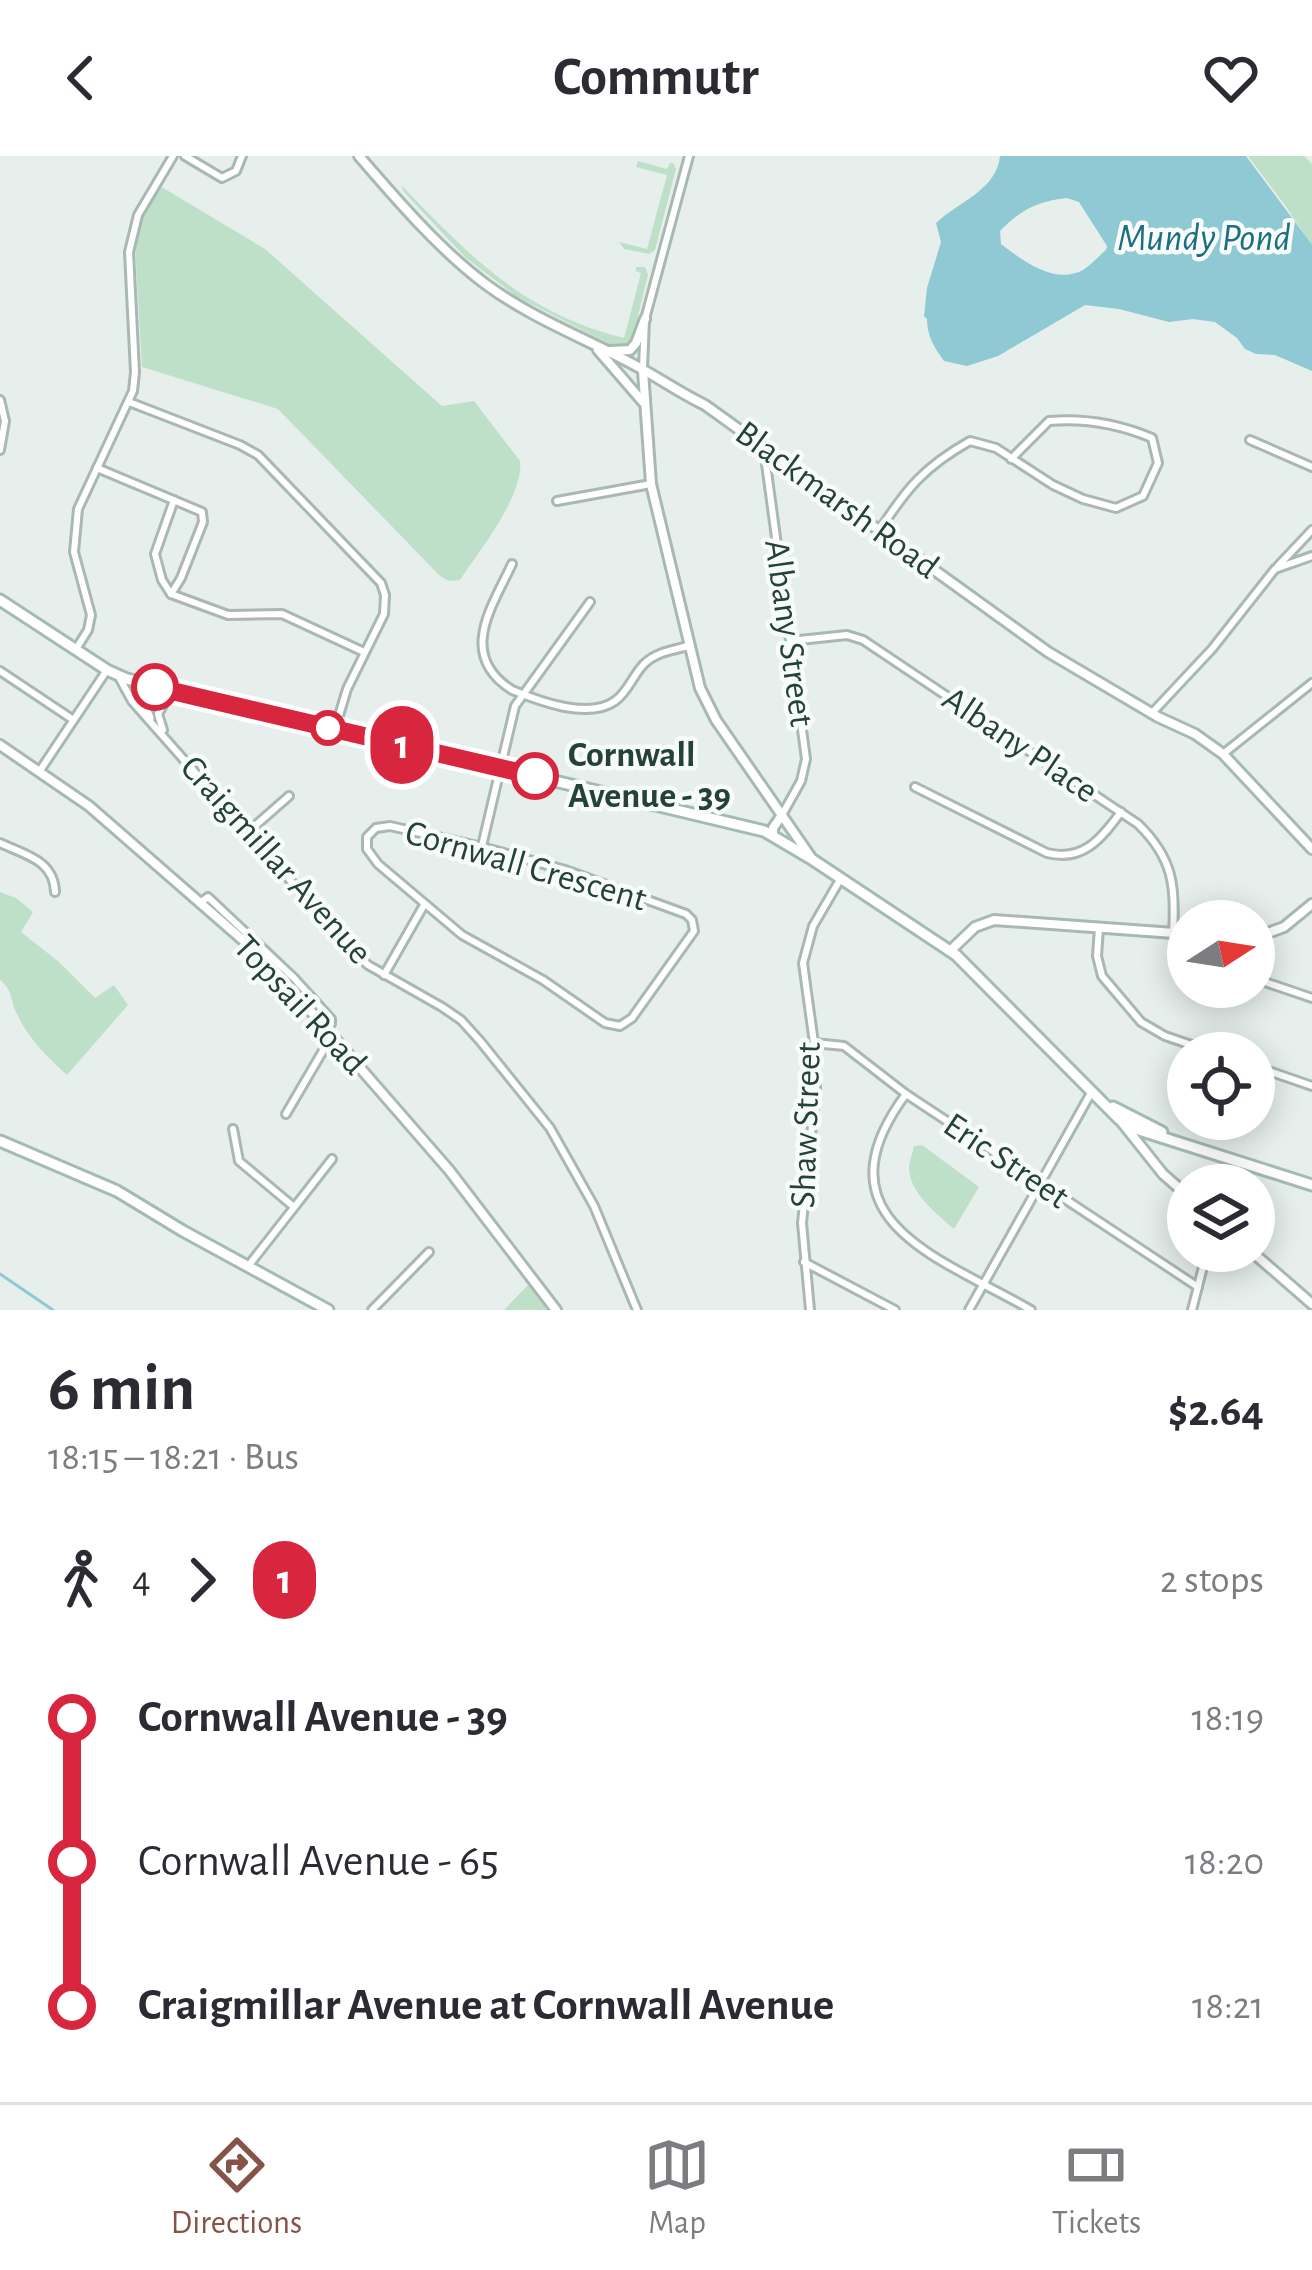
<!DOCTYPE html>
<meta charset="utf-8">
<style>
body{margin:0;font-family:"Alegreya Sans",sans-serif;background:#f7f7f7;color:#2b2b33;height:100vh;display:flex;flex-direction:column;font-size:45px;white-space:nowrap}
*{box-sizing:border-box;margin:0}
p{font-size:39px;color:#7c7c81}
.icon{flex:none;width:66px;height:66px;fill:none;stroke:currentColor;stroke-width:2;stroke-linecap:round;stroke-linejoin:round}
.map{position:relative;height:1154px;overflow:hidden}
.panel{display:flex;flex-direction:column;background:#fff;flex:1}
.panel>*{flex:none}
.badge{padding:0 24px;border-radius:39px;font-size:42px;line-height:78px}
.needle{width:78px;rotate:78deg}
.buttons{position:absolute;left:1167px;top:744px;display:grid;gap:24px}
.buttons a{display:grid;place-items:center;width:108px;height:108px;border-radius:50%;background:#fff;box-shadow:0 6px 30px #0003;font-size:60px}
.map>.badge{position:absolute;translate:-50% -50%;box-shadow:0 0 0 6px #fff}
.legs{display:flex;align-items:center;gap:18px;height:132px;padding:0 48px;font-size:39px}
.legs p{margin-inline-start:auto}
.overview{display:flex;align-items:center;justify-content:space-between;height:204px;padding:0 48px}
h1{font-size:66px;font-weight:700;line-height:90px}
ul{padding:0 48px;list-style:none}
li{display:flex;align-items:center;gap:42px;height:144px;font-size:45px}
li i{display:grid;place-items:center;width:18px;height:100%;margin:0 15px;background:currentColor}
li i::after{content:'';width:30px;height:30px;margin:-15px;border:9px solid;border-radius:50%;background:#fff}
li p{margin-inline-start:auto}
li:first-child i{background:linear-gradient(#0000 50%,currentColor 0)}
li:last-child i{background:linear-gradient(currentColor 50%,#0000 0)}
header{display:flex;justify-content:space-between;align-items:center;height:156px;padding:0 48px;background:#fff;font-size:54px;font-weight:700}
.tab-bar{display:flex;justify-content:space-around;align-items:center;height:168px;border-top:3px solid #e1e1e2;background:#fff;font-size:33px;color:#7c7c81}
.tab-bar a{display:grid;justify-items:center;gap:6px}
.tab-bar .on{color:#855347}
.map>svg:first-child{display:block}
</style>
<header><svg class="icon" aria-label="back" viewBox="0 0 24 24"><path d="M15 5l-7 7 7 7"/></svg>Commutr<svg class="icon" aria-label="heart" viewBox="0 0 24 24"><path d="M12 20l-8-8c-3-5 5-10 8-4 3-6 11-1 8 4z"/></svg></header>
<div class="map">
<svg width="1312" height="1154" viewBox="0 0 1312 1154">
<rect width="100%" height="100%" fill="#e6efeb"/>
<g fill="#bfe0c8">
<path d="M 1248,0 L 1304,0 L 1312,8 L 1312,91 L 1287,52 Z"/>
<path d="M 638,5 L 667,13 L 670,7 L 673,7 L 676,13 L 655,94 L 649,98 L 624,93 L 619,86 L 647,93 L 667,19 L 636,11 Z"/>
<path d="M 401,29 C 472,102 522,156 624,182 L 641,117 L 636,115 L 636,111 L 645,111 L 648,119 L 632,185 L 624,191 L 613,190 L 516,140 L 465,101 L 404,36 Z"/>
<path d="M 160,30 L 265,93 L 442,250 L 474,245 L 520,305 C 524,340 479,395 460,424 L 449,425 L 440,420 L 278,253 L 142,211 L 135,90 L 143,60 Z"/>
<path d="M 0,736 L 16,742 L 33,756 L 21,776 L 59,806 L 95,842 L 114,829 L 128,849 L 67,919 C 46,900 29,883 17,858 C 10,844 13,834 0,824 Z"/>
<path d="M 922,989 L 979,1031 L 954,1073 C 937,1058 908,1036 909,1010 C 910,1003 913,997 914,990 Z"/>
<path d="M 530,1127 L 551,1154 L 504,1154 Z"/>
</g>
<path fill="#8ec9d4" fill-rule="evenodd" d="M 1000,0 L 1246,0 L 1312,89 L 1312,215 L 1275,199 L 1256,198 L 1245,193 L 1237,182 L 1215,166 L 1193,163 L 1169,166 L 1119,153 L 1085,149 L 998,200 L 967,210 L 944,205 C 934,191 927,180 927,163 L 924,160 L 927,132 L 941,86 L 936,67 C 958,46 997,34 1000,0 ZM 1067,42 L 1079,46 L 1107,90 L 1106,94 C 1099,100 1091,109 1083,114 C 1055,129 1023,105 1001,88 L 1000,75 C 1020,54 1038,45 1067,42 Z"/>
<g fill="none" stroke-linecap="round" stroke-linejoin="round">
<path stroke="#8ec9d4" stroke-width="3" d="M 0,1118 L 53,1154"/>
<defs>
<g id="minor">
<path d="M 185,0 L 222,22 L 236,15 L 242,0"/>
<path d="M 643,213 L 645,163 L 689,0"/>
<path d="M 0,244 L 5,265 L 0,294"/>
<path d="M 129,246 L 240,289 L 258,299 L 381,427 L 385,439 L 384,458 L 347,533 L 335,573"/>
<path d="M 1250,284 L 1312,311"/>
<path d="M 764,293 L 806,603 L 801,625 L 782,659"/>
<path d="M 97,312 L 202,356 L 203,366 L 181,422 L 171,438"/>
<path d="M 174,344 L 155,398 L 162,424 L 171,438 L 228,459 L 282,458 L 364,496"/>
<path d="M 557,345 L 651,328"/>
<path d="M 879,375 C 907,332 924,311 970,285 L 996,292 L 1053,329 L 1083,343 L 1116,352 L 1143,340 L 1158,307 L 1152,282 C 1119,268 1085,262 1049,265 L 1011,303"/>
<path d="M 512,408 C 492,451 457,499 512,534 C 539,545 588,564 615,545 C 628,536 633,519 644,508 C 656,496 673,494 688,490"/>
<path d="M 1278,410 L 1312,374"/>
<path d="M 790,485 L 847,479 L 863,484 L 1138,668 C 1173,702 1176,730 1173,777"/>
<path d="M 76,493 L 88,474 L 91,459 L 74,396 L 78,353 L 133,235 L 135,216 L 129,96 L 138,59 L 173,0"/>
<path d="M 0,515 L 72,563"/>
<path d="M 120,523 L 132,545 L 349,791 L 368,809 L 442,851 L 461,864 L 480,885 L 550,972 L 594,1050 L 637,1154"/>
<path d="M 1152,557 L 1212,493 L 1275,413 L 1312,400"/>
<path d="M 163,574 L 158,558 L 171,535"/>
<path d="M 1223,598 L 1312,527"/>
<path d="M 39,616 L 107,514"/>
<path d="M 915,631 L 1047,697 C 1083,706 1101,683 1121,656"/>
<path d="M 390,670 L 482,691 L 565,714 L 686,758 L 692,764 L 694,775 L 632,862 L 620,870 L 605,867 L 543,824 L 462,779 L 378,708 L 367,693 L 367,681 L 376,672 Z"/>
<path d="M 248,676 L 289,640"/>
<path d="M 0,687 C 25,699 54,704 55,736"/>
<path d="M 482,690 L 515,550 L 590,446"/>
<path d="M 200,747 L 208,741 L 294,822 L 331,863 L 331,868 L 325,874"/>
<path d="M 1099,772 L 1097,800 L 1102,820 L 1141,866 L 1165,880 L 1215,897"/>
<path d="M 384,819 L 424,749"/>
<path d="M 1254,819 L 1262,825 L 1312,842"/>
<path d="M 814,887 L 844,890 L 906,938 L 1198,1131"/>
<path d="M 1254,910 L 1312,930"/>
<path d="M 906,938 C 812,1065 942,1102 1031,1154"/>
<path d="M 286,958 L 331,881"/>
<path d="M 233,973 L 239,1005 L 294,1051"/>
<path d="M 804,1106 L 895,1154"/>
<path d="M 249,1109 L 332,1003"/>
<path d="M 372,1154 L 429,1096"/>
<path d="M 810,1154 L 802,1067 L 816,931 L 814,887 L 803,807 L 813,770 L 841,722"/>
<path d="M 969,1154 L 1091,937"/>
<path d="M 1192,1154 L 1207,1095"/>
</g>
<g id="tertiary">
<path d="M 359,0 C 396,43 439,93 484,127 C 532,163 588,183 640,212 C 662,224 682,238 705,249 L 1048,496 L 1158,561 L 1195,578 L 1223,598 L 1312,693"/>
<path d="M 598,194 L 643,246"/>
<path d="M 609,195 L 630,194 L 636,187 L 645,163"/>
<path d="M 643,215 L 651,328 L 700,532 L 716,564 L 810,700"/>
<path d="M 0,589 L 89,650 L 268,806 L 449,1014 L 556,1154"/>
<path d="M 773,680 L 773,672 L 782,659"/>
<path d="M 1254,782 L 1284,771 L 1312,748"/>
<path d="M 950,795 L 975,771 L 994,764 L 1188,778"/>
<path d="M 1120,964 L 1163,1018 L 1188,1040"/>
<path d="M 1251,1095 L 1312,1148"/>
</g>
<g id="secondary">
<path d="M 0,444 L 107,514 L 127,523 L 764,675 L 810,702 L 956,799 L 1119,963 L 1139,974 L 1312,1029"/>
<path d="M 147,529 L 143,548 L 149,562"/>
<path d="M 1113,951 L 1162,976"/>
<path d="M 0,985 L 117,1035 L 183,1075 L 328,1154"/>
</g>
</defs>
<use href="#minor" stroke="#a8b8b2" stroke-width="12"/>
<use href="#tertiary" stroke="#a8b8b2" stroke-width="14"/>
<use href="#secondary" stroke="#a4bbb3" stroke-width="15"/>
<use href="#minor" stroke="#fff" stroke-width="6"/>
<use href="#tertiary" stroke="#fff" stroke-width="8"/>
<use href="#secondary" stroke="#fff" stroke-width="9"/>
</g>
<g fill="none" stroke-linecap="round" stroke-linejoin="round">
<defs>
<path id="line-1" d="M 155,531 L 535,620"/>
</defs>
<use href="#line-1" stroke="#fff" stroke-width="27"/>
<use href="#line-1" stroke="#d7263d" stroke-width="18"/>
</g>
<g fill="#fff" stroke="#d7263d" stroke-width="6">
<circle cx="155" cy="531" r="21"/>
<circle cx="328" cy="572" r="15"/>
<circle cx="535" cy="620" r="21"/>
</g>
<g text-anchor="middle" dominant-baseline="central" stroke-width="9" stroke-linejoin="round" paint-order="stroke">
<g font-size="36" fill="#24423a" stroke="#f7fbf9">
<text transform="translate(837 344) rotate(36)">Blackmarsh Road</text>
<text transform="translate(789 477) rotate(82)">Albany Street</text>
<text transform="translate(1020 589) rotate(34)">Albany Place</text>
<text transform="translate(276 704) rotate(48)">Craigmillar Avenue</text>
<text transform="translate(526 710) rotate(16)">Cornwall Crescent</text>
<text transform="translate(300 849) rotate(47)">Topsail Road</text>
<text transform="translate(806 969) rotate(-88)">Shaw Street</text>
<text transform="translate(1006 1005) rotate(34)">Eric Street</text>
</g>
<g font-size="36" font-weight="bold" fill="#24423a" stroke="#f7fbf9" text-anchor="start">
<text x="568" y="599">Cornwall<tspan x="568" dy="41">Avenue - 39</tspan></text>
</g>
<g font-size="39" font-style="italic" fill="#1c6f80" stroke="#f7fbf9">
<text x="1204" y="82">Mundy Pond</text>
</g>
</g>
</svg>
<div class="buttons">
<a><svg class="needle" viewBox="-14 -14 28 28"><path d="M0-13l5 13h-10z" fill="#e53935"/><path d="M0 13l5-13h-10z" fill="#7c7c81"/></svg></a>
<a><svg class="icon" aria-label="locate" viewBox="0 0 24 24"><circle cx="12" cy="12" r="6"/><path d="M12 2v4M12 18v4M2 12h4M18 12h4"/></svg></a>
<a><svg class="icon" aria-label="layers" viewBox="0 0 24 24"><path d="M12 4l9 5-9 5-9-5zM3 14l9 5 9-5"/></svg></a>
</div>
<b class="badge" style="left:402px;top:589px;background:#d7263d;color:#fff">1</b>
</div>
<section class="panel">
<div class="overview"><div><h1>6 min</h1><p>18:15 – 18:21 · Bus</p></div><b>$2.64</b></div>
<div class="legs"><svg class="icon" aria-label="walk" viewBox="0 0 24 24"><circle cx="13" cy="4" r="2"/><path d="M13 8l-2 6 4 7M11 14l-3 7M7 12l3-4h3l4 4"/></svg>4<svg class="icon" aria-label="forward" viewBox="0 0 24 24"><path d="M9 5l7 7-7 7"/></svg><b class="badge" style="background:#d7263d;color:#fff">1</b><p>2 stops</p></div>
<ul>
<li><i style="color:#d7263d"></i><b>Cornwall Avenue - 39</b><p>18:19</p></li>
<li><i style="color:#d7263d"></i><span>Cornwall Avenue - 65</span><p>18:20</p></li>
<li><i style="color:#d7263d"></i><b>Craigmillar Avenue at Cornwall Avenue</b><p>18:21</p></li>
</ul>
</section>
<nav class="tab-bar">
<a class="on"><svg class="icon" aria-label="directions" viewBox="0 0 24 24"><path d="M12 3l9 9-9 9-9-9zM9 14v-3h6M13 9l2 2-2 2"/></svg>Directions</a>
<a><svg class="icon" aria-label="map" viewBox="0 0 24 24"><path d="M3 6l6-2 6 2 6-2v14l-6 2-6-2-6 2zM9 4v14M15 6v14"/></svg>Map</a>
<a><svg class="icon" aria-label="tickets" viewBox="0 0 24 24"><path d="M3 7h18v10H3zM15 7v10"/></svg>Tickets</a>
</nav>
